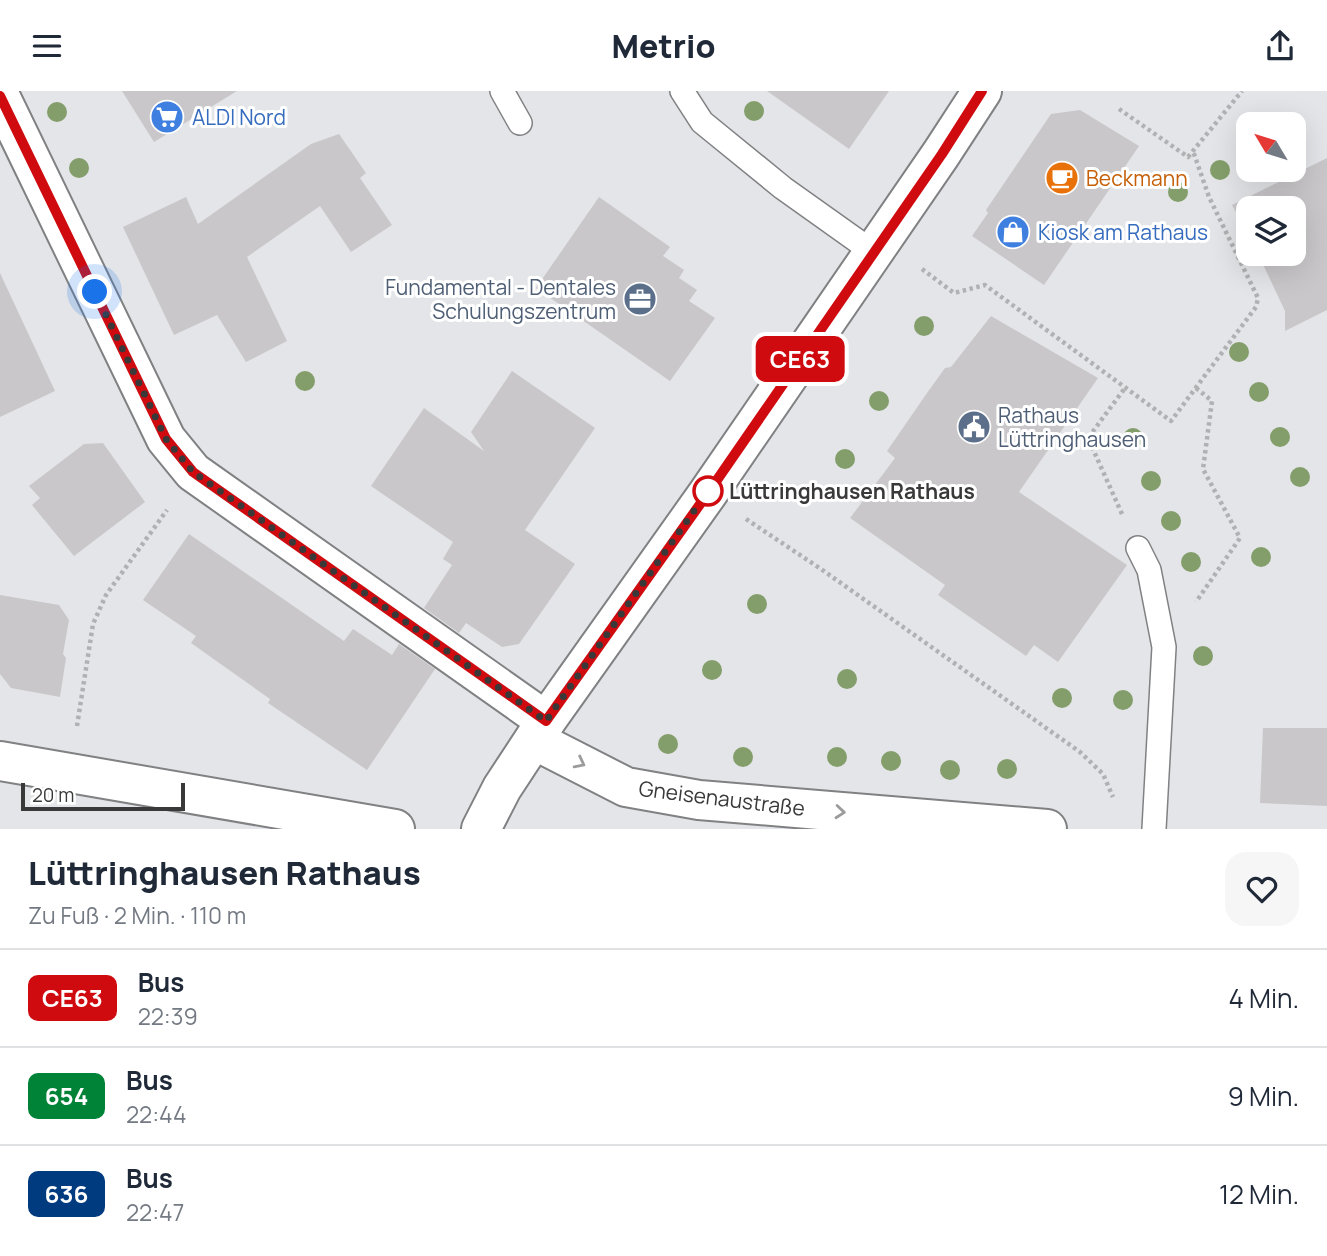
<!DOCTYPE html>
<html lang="de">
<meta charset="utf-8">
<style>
body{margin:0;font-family:Manrope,sans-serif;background:#f6f6f7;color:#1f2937;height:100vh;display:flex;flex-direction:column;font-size:26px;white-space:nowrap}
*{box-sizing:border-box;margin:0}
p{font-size:23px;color:#747a83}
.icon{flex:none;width:38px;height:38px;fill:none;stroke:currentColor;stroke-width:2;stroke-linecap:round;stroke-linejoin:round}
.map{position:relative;height:738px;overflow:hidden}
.sheet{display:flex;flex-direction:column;background:#fff;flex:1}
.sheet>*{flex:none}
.badge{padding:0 14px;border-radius:10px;font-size:24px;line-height:46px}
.needle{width:46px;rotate:308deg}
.controls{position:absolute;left:1236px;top:21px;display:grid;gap:14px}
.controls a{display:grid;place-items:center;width:70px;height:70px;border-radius:14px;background:#fff;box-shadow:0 7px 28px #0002;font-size:35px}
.scale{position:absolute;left:21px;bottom:18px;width:164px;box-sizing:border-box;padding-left:7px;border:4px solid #39393a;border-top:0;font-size:19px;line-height:24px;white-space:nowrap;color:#39393a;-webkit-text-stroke:5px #fff;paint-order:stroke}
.you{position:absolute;width:35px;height:35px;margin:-18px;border:5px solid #fff;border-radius:50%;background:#1a73e8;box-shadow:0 0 0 10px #1a73e833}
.map>.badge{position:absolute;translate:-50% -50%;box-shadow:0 0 0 4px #fff}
.round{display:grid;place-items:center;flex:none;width:74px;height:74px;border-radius:21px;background:#f6f6f7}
.head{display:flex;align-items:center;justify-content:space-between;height:119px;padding:0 28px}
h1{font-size:33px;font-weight:800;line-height:52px}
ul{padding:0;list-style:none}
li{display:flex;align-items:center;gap:21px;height:98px;padding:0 28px;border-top:2px solid #e0e1e3}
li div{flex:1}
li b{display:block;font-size:26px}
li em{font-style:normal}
li .badge{min-width:77px;font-weight:700;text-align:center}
header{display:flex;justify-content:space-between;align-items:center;height:91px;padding:0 28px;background:#fff;font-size:32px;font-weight:800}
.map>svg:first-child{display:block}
</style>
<header><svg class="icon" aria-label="menu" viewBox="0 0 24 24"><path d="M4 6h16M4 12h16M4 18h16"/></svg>Metrio<svg class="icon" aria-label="share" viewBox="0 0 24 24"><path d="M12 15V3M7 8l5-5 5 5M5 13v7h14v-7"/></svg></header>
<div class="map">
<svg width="1327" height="738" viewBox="0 0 1327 738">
<rect width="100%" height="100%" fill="#e4e5e8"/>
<g fill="#c9c7c9">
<path d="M 122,0 L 237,0 L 154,51 Z"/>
<path d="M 767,0 L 889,0 L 849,58 Z"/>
<path d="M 1080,19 L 1139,55 L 1044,194 L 972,145 L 988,122 L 986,119 L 1051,23 Z"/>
<path d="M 339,43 L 366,82 L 360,87 L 392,134 L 351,161 L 320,115 L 247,166 L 287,250 L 246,271 L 217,224 L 174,244 L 123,136 L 186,106 L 198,133 L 311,53 Z"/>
<path d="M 1327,67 L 1327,219 L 1285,240 L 1285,220 L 1258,163 L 1293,163 L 1293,117 L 1248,117 L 1248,144 L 1232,114 Z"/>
<path d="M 599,106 L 670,156 L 663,165 L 684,179 L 679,187 L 697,199 L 689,210 L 715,227 L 670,290 L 536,197 Z"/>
<path d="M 0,182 L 55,300 L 0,326 Z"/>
<path d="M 991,225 L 1098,287 L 1019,401 L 1127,474 L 1058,571 L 1034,554 L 1026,565 L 938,504 L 945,494 L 850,427 L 895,367 L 887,360 L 927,302 L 945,277 L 951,276 Z"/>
<path d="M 512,280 L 595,337 L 525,439 L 575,473 L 519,553 L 502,556 L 466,532 L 459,542 L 424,517 L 452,474 L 443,468 L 453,451 L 371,395 L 424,317 L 484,360 L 471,341 Z"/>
<path d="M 103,352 L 145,411 L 74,465 L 32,414 L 40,407 L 29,395 L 84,353 Z"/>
<path d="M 189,443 L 344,550 L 353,538 L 392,564 L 399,553 L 435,578 L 367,679 L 268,612 L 270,608 L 191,552 L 196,545 L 143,509 Z"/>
<path d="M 0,504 L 59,514 L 69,529 L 63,563 L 66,567 L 60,606 L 11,597 L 0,583 Z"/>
<path d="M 1263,637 L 1327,637 L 1327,715 L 1260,712 Z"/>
</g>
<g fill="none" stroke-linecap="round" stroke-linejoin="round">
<defs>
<g id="lane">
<path d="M 502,0 L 520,32"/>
<path d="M 682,0 L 702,31 L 783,97 L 873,161"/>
<path d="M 1138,457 L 1149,479 L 1164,556 L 1154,738"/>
</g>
<g id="street">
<path d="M 0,5 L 166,348 L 193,381 L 546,630"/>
<path d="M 534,649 L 626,696 L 699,709 L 1047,738"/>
</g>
<g id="secondary">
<path d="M 0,670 L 395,738"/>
<path d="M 481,738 L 502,697 L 546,630 L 708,402 L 941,63 L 982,0"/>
</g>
</defs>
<use href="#lane" stroke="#808183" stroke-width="26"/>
<use href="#street" stroke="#808183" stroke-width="42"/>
<use href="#secondary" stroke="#808183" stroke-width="42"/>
<g stroke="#b0b1b3" stroke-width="4.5" stroke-dasharray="3.5 3.5" stroke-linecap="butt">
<path d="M 1119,18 L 1188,66 L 1242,0"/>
<path d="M 922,178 L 954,202 L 985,194 L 1171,330 L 1256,216 L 1258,207 L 1209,106 L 1193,60"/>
<path d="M 1196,297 L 1212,310 L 1203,378 L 1240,447 L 1196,511"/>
<path d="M 1122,423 L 1088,347 L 1125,297"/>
<path d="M 746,428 L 821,478 L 1080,661 L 1103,683 L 1113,706"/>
<path d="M 77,635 L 93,533 L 106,504 L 167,419"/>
</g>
<use href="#lane" stroke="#fff" stroke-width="23"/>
<use href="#street" stroke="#fff" stroke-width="38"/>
<use href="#secondary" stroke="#fff" stroke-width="38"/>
</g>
<g fill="#839e6a">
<circle cx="754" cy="20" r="10"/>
<circle cx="57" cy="21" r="10"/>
<circle cx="79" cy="77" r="10"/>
<circle cx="1220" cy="79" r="10"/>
<circle cx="1178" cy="101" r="10"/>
<circle cx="924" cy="235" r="10"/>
<circle cx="1239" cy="261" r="10"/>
<circle cx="305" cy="290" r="10"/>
<circle cx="1259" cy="301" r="10"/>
<circle cx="879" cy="310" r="10"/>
<circle cx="1280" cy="346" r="10"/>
<circle cx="1133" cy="347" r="10"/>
<circle cx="845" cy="368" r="10"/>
<circle cx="1300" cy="386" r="10"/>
<circle cx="1151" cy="390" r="10"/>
<circle cx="1171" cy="430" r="10"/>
<circle cx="1261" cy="466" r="10"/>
<circle cx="1191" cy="471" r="10"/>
<circle cx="757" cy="513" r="10"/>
<circle cx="1203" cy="565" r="10"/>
<circle cx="712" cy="579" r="10"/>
<circle cx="847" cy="588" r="10"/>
<circle cx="1062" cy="607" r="10"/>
<circle cx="1123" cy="609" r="10"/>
<circle cx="668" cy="653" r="10"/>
<circle cx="743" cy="666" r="10"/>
<circle cx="837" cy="666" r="10"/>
<circle cx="891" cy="670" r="10"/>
<circle cx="1007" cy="678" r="10"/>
<circle cx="950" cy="679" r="10"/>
</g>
<defs><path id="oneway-chevron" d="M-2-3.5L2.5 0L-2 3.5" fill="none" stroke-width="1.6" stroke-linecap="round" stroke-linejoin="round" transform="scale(1.75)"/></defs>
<g stroke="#9c9c9c">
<use href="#oneway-chevron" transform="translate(580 672) rotate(27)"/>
<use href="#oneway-chevron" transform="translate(840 721) rotate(5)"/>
</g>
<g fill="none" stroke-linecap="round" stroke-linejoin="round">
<defs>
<path id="line" d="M 0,5 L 166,348 L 193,381 L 546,630 L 708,402 L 942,63 L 982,0"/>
</defs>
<use href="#line" stroke="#fff" stroke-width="16"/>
<use href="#line" stroke="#d00b10" stroke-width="10"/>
<path stroke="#39393a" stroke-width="7" stroke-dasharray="0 12.6" d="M 95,201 L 166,348 L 193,381 L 546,630 L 708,400"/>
</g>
<defs>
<symbol id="supermarket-disc" viewBox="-11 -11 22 22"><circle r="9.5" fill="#3f7fe0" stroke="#fff"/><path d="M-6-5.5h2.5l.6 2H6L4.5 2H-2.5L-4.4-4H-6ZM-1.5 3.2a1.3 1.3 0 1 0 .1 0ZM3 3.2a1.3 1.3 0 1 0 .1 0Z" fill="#fff"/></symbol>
<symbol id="cafe-disc" viewBox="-11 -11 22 22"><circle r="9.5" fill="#e8710a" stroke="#fff"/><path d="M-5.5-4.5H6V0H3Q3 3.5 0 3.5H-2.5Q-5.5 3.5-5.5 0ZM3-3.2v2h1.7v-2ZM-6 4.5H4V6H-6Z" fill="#fff"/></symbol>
<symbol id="shop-disc" viewBox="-11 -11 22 22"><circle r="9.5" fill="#3f7fe0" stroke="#fff"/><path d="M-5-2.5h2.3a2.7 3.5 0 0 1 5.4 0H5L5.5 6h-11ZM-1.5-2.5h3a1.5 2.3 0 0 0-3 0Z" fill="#fff"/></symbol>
<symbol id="office-disc" viewBox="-11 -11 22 22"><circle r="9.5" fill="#5c6f8a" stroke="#fff"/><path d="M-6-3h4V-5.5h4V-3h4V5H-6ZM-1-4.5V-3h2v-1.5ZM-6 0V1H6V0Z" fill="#fff"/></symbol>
<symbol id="civic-disc" viewBox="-11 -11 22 22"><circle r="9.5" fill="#5c6f8a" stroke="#fff"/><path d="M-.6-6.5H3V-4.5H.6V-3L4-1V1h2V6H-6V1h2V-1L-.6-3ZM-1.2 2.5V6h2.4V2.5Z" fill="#fff"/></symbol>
</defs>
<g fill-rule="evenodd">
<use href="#supermarket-disc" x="148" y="7" width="38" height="38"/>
<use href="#cafe-disc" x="1043" y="68" width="38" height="38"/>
<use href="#shop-disc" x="994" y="122" width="38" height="38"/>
<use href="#office-disc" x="621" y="189" width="38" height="38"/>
<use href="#civic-disc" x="955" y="317" width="38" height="38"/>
</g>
<circle fill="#fff" stroke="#d00b10" stroke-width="3.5" cx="708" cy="400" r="14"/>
<g text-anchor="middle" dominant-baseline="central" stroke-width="6" stroke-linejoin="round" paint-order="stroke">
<g font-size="21" fill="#366cbe" stroke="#fff" text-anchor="start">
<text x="192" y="26">ALDI Nord</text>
<text x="1038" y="141">Kiosk am Rathaus</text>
</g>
<g font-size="21" fill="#c56008" stroke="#fff" text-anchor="start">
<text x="1086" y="87">Beckmann</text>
</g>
<g font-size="21" fill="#4e5e75" stroke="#fff" text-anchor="end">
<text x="616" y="196">Fundamental - Dentales<tspan x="616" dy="24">Schulungszentrum</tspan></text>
<text x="998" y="324" text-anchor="start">Rathaus<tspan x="998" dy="24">Lüttringhausen</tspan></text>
</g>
<g font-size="21" font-weight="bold" fill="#39393a" stroke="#fff" text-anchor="start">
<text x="729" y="400">Lüttringhausen Rathaus</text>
</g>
<g font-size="21" fill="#39393a" stroke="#fff">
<text transform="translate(722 707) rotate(7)">Gneisenaustraße</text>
</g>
</g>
</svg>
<div class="controls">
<a><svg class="needle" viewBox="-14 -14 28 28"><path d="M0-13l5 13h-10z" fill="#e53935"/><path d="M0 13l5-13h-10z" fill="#747a83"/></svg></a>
<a><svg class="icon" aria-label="layers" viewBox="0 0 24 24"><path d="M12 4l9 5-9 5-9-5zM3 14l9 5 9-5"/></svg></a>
</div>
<div class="scale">20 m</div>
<div class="you" style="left:95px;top:201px"></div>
<b class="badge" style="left:800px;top:268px;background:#d00b10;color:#fff">CE63</b>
</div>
<section class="sheet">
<div class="head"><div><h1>Lüttringhausen Rathaus</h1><p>Zu Fuß · 2 Min. · 110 m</p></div><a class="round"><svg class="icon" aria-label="heart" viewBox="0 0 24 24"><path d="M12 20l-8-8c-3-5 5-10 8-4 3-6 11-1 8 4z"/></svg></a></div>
<ul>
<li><span class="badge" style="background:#d00b10;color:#fff">CE63</span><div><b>Bus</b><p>22:39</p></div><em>4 Min.</em></li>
<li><span class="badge" style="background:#008237;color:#fff">654</span><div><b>Bus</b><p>22:44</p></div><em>9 Min.</em></li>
<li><span class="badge" style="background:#003b80;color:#fff">636</span><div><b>Bus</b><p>22:47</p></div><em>12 Min.</em></li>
</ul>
</section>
